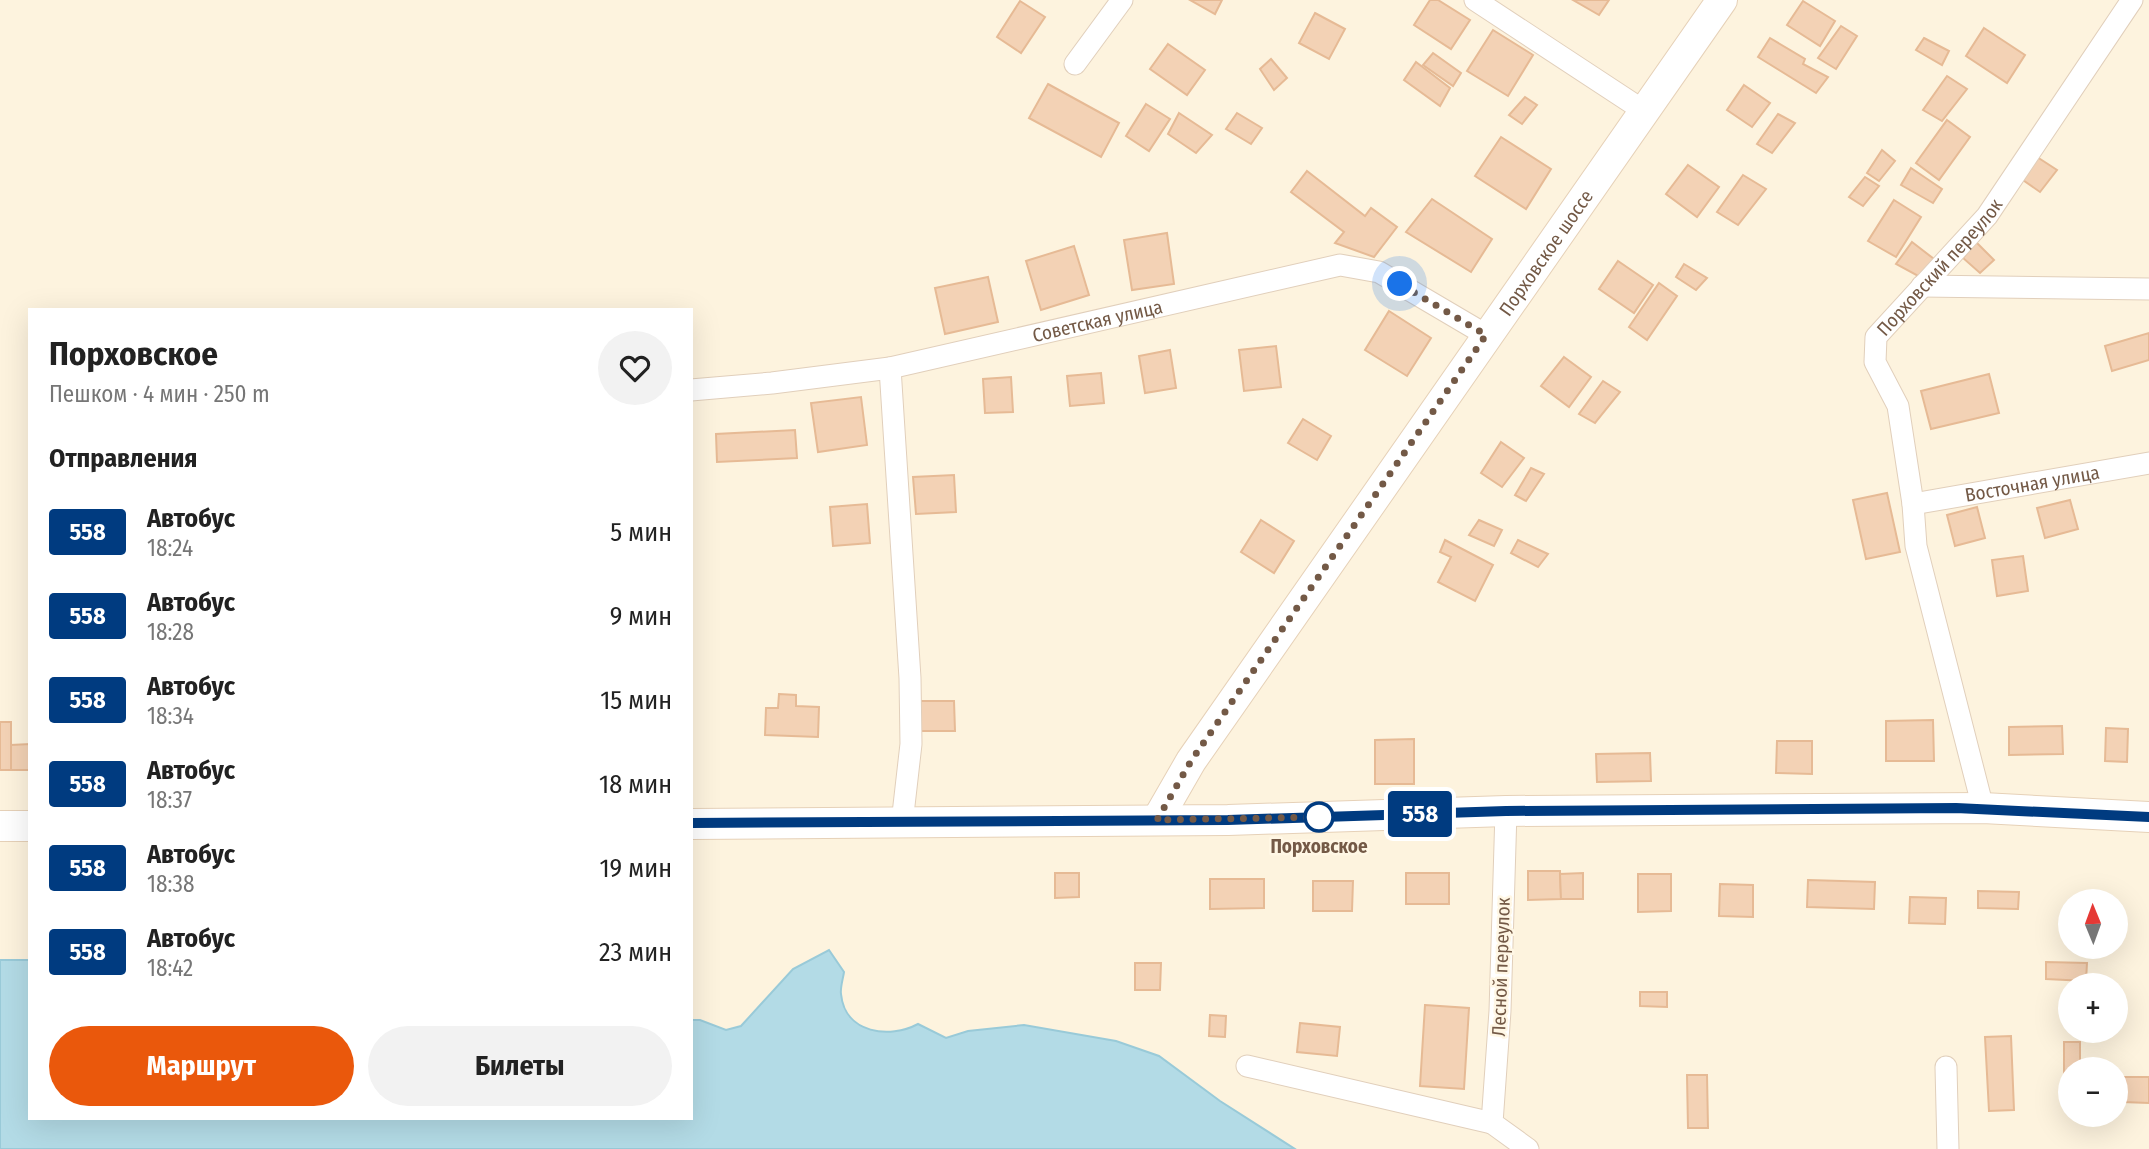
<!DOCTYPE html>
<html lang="ru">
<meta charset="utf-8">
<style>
body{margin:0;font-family:"Fira Sans Condensed",sans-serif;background:#f2f2f2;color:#222;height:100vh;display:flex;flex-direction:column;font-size:26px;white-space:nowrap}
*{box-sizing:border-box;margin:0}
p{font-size:23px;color:#767676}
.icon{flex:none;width:38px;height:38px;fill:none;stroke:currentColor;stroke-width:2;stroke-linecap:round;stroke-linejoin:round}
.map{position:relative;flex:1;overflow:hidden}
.details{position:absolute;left:28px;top:308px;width:665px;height:812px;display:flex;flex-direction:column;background:#fff;border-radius:0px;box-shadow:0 7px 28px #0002}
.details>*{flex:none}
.badge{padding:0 14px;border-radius:5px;font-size:24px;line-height:46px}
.needle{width:46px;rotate:359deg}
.tools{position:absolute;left:2058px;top:889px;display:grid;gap:14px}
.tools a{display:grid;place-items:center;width:70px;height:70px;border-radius:50%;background:#fff;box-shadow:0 7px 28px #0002;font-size:35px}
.you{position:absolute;width:35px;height:35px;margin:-18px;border:5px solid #fff;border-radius:50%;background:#1a73e8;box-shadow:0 0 0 10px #1a73e833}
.map>.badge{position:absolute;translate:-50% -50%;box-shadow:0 0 0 4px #fff}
h2{padding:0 21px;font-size:26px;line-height:63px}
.round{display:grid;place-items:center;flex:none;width:74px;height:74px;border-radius:37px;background:#f2f2f2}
.overview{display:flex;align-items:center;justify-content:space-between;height:119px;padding:0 21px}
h1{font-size:33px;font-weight:700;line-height:52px}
.primary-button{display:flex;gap:14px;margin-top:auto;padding:14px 21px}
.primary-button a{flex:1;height:80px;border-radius:42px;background:#ea580c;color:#fff;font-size:28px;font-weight:700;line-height:80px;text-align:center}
.primary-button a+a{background:#f2f2f2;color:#222}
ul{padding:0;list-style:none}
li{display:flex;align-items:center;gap:21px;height:84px;padding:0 21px}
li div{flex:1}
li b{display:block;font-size:26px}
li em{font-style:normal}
li .badge{min-width:77px;font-weight:700;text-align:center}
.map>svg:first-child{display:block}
</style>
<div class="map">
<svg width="2149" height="1149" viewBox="0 0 2149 1149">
<rect width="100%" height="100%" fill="#fdf3de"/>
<path fill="#b3dbe6" stroke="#99cad8" stroke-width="2" d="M 829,950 L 844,972 C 843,979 840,988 841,994 C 845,1034 890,1039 918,1024 L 946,1038 L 968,1031 L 1024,1025 L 1116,1041 L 1159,1056 L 1220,1101 L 1295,1149 L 0,1149 L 0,960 L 30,960 L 30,1118 L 691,1118 L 691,1020 L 700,1020 L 726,1030 L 741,1026 L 793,969 Z"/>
<g fill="#f3d2b5" stroke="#e6ba95" stroke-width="2">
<path d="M 1190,0 L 1222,0 L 1215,14 Z"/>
<path d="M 1430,0 L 1438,0 L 1470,20 L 1451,49 L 1414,25 Z"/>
<path d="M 1573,0 L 1609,0 L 1599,15 Z"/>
<path d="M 1020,1 L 1045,17 L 1021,53 L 997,37 Z"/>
<path d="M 1803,1 L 1835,21 L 1820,46 L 1787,25 Z"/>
<path d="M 1315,13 L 1345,29 L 1329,59 L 1299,43 Z"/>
<path d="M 1841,26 L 1857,36 L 1836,69 L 1818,58 Z"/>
<path d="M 1984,28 L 2025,55 L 2007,83 L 1966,56 Z"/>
<path d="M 1493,30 L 1533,55 L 1508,96 L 1467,71 Z"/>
<path d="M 1770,38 L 1805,59 L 1803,64 L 1828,77 L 1816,93 L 1758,57 Z"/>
<path d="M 1924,38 L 1949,51 L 1942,65 L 1916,50 Z"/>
<path d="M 1168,44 L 1205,70 L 1187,95 L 1150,69 Z"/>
<path d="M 1433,53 L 1461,73 L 1453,86 L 1423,65 Z"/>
<path d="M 1271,59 L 1287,78 L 1274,90 L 1260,69 Z"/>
<path d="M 1416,62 L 1450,88 L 1440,106 L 1404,80 Z"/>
<path d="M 1947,76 L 1967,89 L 1942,121 L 1923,110 Z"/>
<path d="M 1048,84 L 1119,123 L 1101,157 L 1029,118 Z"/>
<path d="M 1744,85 L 1770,103 L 1752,127 L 1727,110 Z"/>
<path d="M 1525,97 L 1537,105 L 1522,124 L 1509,115 Z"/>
<path d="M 1146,104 L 1170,119 L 1149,151 L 1126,136 Z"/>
<path d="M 1179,113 L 1212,135 L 1196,153 L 1168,134 Z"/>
<path d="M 1237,113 L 1262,128 L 1251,144 L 1226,129 Z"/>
<path d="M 1778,114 L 1795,123 L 1772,153 L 1757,144 Z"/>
<path d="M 1947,120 L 1970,137 L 1939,180 L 1916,163 Z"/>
<path d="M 1501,137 L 1551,169 L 1526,209 L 1475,176 Z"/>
<path d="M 1882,150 L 1895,161 L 1879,181 L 1867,173 Z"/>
<path d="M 2034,155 L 2057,170 L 2040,192 L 2020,178 Z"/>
<path d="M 1688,165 L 1719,187 L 1697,217 L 1666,194 Z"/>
<path d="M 1911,168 L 1942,189 L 1933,203 L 1901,185 Z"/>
<path d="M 1307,171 L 1365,216 L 1371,208 L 1397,227 L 1374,257 L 1335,243 L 1344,232 L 1291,192 Z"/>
<path d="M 1743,175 L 1766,189 L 1738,225 L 1717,212 Z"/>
<path d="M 1865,177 L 1879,186 L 1863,206 L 1849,197 Z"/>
<path d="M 1432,199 L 1492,239 L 1471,272 L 1406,232 Z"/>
<path d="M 1894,200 L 1921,217 L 1896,257 L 1868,241 Z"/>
<path d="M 1167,233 L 1174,284 L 1132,290 L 1124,240 Z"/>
<path d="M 1912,242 L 1934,259 L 1920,277 L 1896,264 Z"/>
<path d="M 1976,242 L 1994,260 L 1980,273 L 1963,258 Z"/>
<path d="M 1074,246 L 1089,295 L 1041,310 L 1026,261 Z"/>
<path d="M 1618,261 L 1653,285 L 1634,313 L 1599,289 Z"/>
<path d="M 1684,264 L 1707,278 L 1696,290 L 1676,277 Z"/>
<path d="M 988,277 L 998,322 L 945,334 L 935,288 Z"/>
<path d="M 1659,283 L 1677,296 L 1647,340 L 1629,327 Z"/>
<path d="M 1389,311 L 1431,338 L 1407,376 L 1365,350 Z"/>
<path d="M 2149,333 L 2149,360 L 2112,371 L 2105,346 Z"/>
<path d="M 1276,346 L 1281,387 L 1244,391 L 1239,350 Z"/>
<path d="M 1170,350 L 1176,388 L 1145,393 L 1139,356 Z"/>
<path d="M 1564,357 L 1591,377 L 1569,407 L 1541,386 Z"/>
<path d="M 1101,373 L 1104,403 L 1070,406 L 1067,376 Z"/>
<path d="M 1989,374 L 1999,413 L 1931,429 L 1921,391 Z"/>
<path d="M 1011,377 L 1013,412 L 985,413 L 983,379 Z"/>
<path d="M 1603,381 L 1620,392 L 1595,423 L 1579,414 Z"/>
<path d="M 861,397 L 867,445 L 818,452 L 811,403 Z"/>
<path d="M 1303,419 L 1331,436 L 1317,460 L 1288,443 Z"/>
<path d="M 795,430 L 797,458 L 717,462 L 716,434 Z"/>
<path d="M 1501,442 L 1524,458 L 1502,487 L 1481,473 Z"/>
<path d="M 1531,468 L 1544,474 L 1526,501 L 1515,495 Z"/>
<path d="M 954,475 L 956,512 L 916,514 L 913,477 Z"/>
<path d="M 1887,493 L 1900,552 L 1866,559 L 1853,500 Z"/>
<path d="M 2070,500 L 2078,529 L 2045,538 L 2037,508 Z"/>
<path d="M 867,504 L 870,543 L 833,546 L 830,507 Z"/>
<path d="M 1977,507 L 1985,538 L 1955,546 L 1947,515 Z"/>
<path d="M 1261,520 L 1294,541 L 1274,573 L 1241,552 Z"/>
<path d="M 1479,520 L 1502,530 L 1494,546 L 1469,535 Z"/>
<path d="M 1445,540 L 1493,565 L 1475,601 L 1438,582 L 1451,557 L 1440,552 Z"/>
<path d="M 1518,540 L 1548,554 L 1538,567 L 1511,553 Z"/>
<path d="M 2023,556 L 2028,591 L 1997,596 L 1992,560 Z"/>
<path d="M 779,694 L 796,695 L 796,706 L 819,707 L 818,737 L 765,735 L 766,708 L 778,708 Z"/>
<path d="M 920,701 L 954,701 L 955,731 L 920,731 Z"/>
<path d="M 1933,720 L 1934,761 L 1886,761 L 1886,721 Z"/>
<rect x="0" y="722" width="11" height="48"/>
<path d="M 2062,726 L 2063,754 L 2009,755 L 2009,727 Z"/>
<path d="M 2106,728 L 2128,729 L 2127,762 L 2105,761 Z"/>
<path d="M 1414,739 L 1414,784 L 1375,784 L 1375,740 Z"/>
<path d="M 1777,741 L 1812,741 L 1812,774 L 1776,773 Z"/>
<path d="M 30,744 L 30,770 L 11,770 L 11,745 Z"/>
<path d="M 1650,753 L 1651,781 L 1597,782 L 1596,754 Z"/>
<path d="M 1528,871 L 1560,871 L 1561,899 L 1528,900 Z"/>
<path d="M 1055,873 L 1079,873 L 1079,897 L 1055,898 Z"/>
<rect x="1406" y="873" width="43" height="31"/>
<path d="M 1583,873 L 1583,899 L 1561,899 L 1560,874 Z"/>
<path d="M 1638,874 L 1671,874 L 1671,911 L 1638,912 Z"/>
<path d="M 1210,879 L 1264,879 L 1264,908 L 1210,909 Z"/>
<path d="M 1808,880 L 1875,882 L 1874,909 L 1807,907 Z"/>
<path d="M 1313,881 L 1353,881 L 1352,911 L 1313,911 Z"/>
<path d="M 1720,884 L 1753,885 L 1753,917 L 1719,916 Z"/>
<path d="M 1978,891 L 2019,892 L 2018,909 L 1978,908 Z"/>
<path d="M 1910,897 L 1946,898 L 1945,924 L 1909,923 Z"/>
<path d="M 2068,905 L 2070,905 L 2070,939 L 2065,938 Z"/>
<path d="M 2046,962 L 2087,963 L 2086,981 L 2046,979 Z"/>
<path d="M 1135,963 L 1161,963 L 1160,990 L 1135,990 Z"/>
<path d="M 1640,992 L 1667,992 L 1667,1007 L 1640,1006 Z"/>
<path d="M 1425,1005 L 1469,1008 L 1464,1089 L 1420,1086 Z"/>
<path d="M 1210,1015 L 1226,1016 L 1225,1037 L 1209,1036 Z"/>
<path d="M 1300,1023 L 1340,1027 L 1337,1056 L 1297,1052 Z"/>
<path d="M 2011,1036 L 2014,1110 L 1989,1111 L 1985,1037 Z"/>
<path d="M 2064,1042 L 2080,1042 L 2080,1069 L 2070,1069 L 2070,1090 L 2064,1090 Z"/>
<path d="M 1687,1075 L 1707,1075 L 1708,1128 L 1688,1128 Z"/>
<path d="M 2123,1077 L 2149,1077 L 2149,1103 L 2123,1102 Z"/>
</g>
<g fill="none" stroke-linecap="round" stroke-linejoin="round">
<defs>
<g id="minor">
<path d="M 1475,0 L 1644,111"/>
<path d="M 1075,64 L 1122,0"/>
<path d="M 1922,286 L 2149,289"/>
<path d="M 890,368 L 910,678 L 911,744 L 902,823"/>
<path id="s1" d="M 691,390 L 772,383 L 890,368 L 1340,265 L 1379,272 L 1486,335"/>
<path id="s2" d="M 1913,504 L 2149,463"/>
<path id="s3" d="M 1983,808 L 1916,546 L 1913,504 L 1898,406 L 1875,362 L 1876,337 L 1987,216 L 2132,0"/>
<path d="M 1506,811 L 1500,1011 L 1492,1123 L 1528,1149"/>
<path d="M 1247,1066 L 1492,1123"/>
<path d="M 1946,1067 L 1948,1149"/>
</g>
<g id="secondary">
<path id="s4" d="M 1157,820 L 1191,761 L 1722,0"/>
<path d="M 691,824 L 1228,820 L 1506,811 L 1983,808 L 2149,817"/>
<path d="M 0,826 L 30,826"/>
</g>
</defs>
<use href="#minor" stroke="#e1cfbb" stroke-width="23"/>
<use href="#secondary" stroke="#e6d1b8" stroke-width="32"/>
<use href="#minor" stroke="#fff" stroke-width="21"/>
<use href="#secondary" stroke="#fff" stroke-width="30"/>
</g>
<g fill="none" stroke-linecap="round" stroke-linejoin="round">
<defs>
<path id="line" d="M 691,823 L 1228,820 L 1506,811 L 1956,808 L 2149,817"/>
</defs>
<use href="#line" stroke="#fff" stroke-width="16"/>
<use href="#line" stroke="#003b80" stroke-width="10"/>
<path stroke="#735946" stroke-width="7" stroke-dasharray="0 12.6" d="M 1319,817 L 1157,820 L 1191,761 L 1486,335 L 1400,284"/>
</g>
<circle fill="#fff" stroke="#003b80" stroke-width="3.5" cx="1319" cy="817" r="14"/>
<g text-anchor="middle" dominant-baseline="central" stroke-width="5" stroke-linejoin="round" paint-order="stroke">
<g font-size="19" fill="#735946" stroke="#fff7e5">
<text stroke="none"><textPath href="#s4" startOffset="688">Порховское шоссе</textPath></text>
<text stroke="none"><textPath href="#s3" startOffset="581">Порховский переулок</textPath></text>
<text stroke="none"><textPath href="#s1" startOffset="413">Советская улица</textPath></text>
<text stroke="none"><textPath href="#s2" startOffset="121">Восточная улица</textPath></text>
<text transform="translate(1501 967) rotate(-88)">Лесной переулок</text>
</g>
<g font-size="19" font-weight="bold" fill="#735946" stroke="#fff7e5">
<text x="1319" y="846">Порховское</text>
</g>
</g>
</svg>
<div class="tools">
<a><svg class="needle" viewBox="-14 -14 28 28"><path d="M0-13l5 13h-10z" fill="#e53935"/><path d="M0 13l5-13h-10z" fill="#767676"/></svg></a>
<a>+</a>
<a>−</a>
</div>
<div class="you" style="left:1400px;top:284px"></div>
<b class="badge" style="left:1420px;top:814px;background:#003b80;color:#fff">558</b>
<section class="details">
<div class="overview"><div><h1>Порховское</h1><p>Пешком · 4 мин · 250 m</p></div><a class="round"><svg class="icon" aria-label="heart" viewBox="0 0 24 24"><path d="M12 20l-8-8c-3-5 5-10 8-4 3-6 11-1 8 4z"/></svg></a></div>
<h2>Отправления</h2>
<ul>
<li><span class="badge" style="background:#003b80;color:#fff">558</span><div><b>Автобус</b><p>18:24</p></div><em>5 мин</em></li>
<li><span class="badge" style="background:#003b80;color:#fff">558</span><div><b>Автобус</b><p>18:28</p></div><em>9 мин</em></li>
<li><span class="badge" style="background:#003b80;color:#fff">558</span><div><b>Автобус</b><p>18:34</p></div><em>15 мин</em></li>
<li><span class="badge" style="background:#003b80;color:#fff">558</span><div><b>Автобус</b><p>18:37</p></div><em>18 мин</em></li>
<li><span class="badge" style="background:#003b80;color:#fff">558</span><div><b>Автобус</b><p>18:38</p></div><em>19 мин</em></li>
<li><span class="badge" style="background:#003b80;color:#fff">558</span><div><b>Автобус</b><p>18:42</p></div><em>23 мин</em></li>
</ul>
<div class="primary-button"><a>Маршрут</a><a>Билеты</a></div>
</section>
</div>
